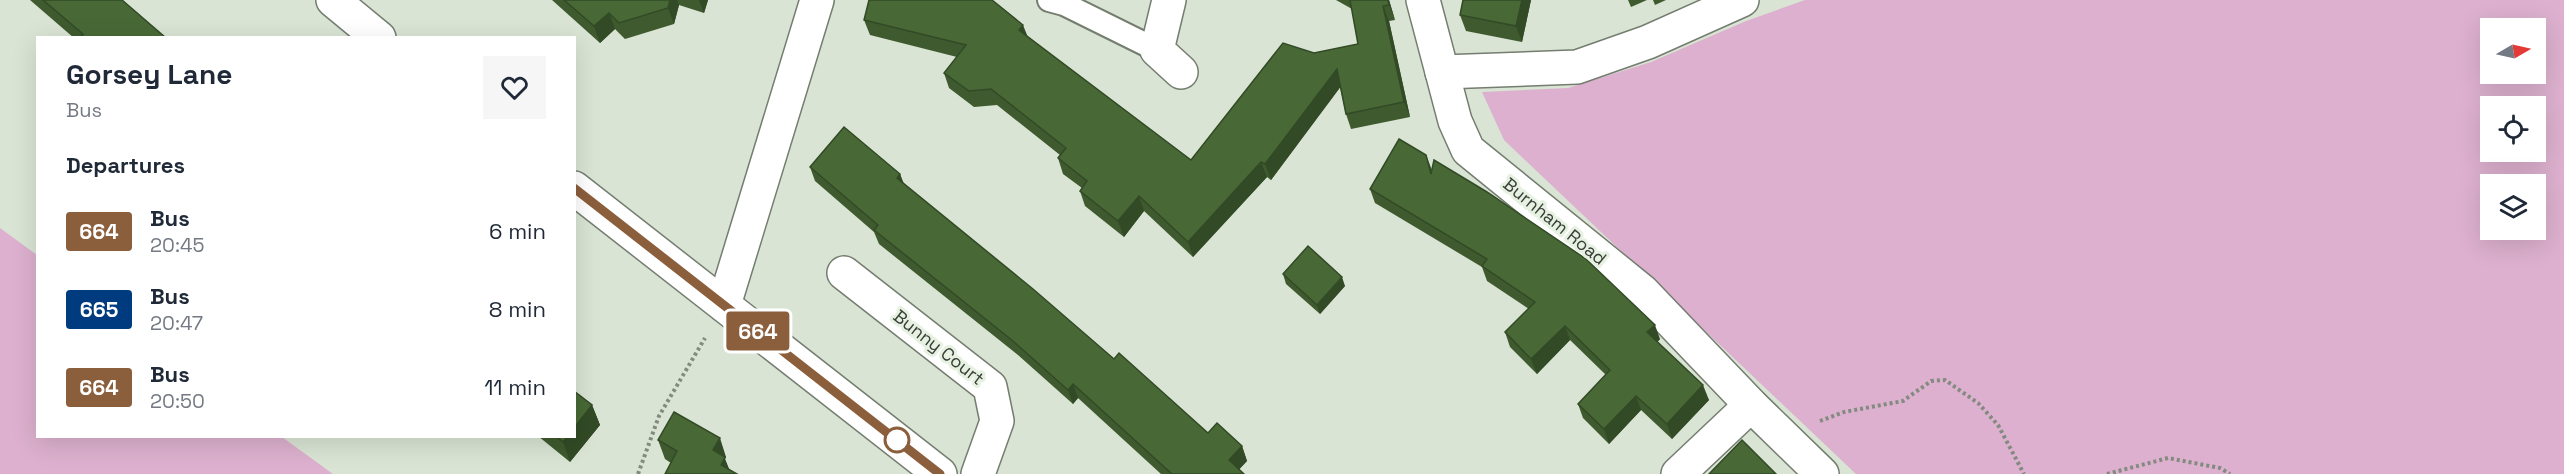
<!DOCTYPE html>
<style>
body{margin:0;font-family:"Space Grotesk",sans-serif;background:#f6f6f7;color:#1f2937;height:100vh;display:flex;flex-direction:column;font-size:22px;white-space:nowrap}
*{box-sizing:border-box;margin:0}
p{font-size:20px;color:#747a83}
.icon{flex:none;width:33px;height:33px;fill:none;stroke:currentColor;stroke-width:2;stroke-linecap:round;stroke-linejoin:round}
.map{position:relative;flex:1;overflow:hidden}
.panel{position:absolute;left:36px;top:36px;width:540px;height:402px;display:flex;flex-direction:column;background:#fff;border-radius:0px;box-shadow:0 6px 24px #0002}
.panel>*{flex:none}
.badge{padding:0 12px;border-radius:4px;font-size:21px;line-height:39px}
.needle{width:39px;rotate:81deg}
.controls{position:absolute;left:2480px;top:18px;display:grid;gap:12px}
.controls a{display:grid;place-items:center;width:66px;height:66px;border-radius:0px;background:#fff;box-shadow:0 6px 24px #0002;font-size:30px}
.map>.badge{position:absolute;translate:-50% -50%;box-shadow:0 0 0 3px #fff}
h2{padding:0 30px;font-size:22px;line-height:54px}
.round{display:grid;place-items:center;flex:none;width:63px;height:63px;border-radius:0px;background:#f6f6f7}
.headline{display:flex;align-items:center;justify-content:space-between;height:102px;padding:0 30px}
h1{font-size:28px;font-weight:700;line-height:45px}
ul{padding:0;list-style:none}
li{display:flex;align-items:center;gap:18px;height:78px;padding:0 30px}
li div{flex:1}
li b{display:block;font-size:22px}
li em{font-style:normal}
li .badge{min-width:66px;font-weight:700;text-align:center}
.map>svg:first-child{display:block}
</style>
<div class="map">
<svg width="2564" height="474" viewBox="0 0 2564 474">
<rect width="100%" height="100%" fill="#d9e4d4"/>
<g fill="#dcb0ce" fill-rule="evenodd">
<path d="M 1805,0 L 2564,0 L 2564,474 L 1856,474 L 1504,140 L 1482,92 L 1568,88 L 1651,62 L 1746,21 ZM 2490,28 L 2535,28 L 2535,74 L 2490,74 ZM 2490,106 L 2535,106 L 2535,152 L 2490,152 ZM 2490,184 L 2535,184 L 2535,230 L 2490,230 Z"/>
<path d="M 0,228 L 37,255 L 38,436 L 282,437 L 333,474 L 0,474 Z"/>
</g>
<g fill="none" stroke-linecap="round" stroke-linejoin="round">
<defs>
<path id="service" d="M 1049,0 L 1064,4 L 1157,50"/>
<g id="minor">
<path d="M 1169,0 L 1157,50 L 1181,72"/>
<path d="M 1423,0 L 1455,121 L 1468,150 L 1642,291 L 1751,405 L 1822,474"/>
<path d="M 1442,72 L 1577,67 L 1648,42 L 1742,0"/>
<path d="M 844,273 L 990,387 L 997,421 L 978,474"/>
<path d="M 724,305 L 817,0"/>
<path d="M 1678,474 L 1751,405"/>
</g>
<g id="tertiary">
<path d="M 333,0 L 379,38"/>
<path d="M 574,188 L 940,474"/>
</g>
</defs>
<use href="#service" stroke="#747d6f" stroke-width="26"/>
<use href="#minor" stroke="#747d6f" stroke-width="36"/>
<use href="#tertiary" stroke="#747d6f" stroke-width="36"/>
<g stroke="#838a7f" stroke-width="4" stroke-dasharray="3 3" stroke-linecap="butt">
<path d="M 1820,421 L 1844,412 L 1903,401 L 1931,381 L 1945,380 L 1978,403 L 1998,425 L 2024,474"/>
<path d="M 638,474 L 659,416 L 705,338"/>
<path d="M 2107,474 L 2168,458 L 2220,468 L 2230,474"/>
</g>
<use href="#service" stroke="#fff" stroke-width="22"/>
<use href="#minor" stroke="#fff" stroke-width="33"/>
<use href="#tertiary" stroke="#fff" stroke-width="33"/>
</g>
<g fill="#3e5a2e">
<path d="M 30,0 L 122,0 L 166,38 L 74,38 Z"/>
<path d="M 552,0 L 708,0 L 704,13 L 679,5 L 674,24 L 625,39 L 615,29 L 600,43 Z"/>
<path d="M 1336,0 L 1389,0 L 1395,20 L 1389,21 L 1410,117 L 1351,129 L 1346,114 L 1340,87 L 1271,180 L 1267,177 L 1193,257 L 1144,211 L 1124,237 L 1085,206 L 1080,191 L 1082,188 L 1063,174 L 1058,158 L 1060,155 L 997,105 L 974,107 L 949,88 L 944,73 L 957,57 L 870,35 L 864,20 L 1028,37 L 1191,160 L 1314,53 L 1358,44 L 1352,9 Z"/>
<path d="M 1463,0 L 1531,0 L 1522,42 L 1466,31 L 1460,15 Z"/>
<path d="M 1628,0 L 1647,0 L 1631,7 Z"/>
<path d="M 1653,0 L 1666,0 L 1655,5 Z"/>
<path d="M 1426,155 L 1432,170 L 1660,339 L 1657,342 L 1709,400 L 1672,439 L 1641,410 L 1609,444 L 1583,418 L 1578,404 L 1606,375 L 1570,340 L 1537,374 L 1510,347 L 1505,332 L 1529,309 L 1487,281 L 1482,267 L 1375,203 L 1370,189 Z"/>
<path d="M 810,167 L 900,174 L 904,184 L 1114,359 L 1208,433 L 1242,446 L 1247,461 L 1239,469 L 1244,474 L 1161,474 L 1078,398 L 1073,404 L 1018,355 L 879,244 L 874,232 L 815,181 Z"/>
<path d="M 1283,274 L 1345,286 L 1320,314 L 1286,284 Z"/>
<path d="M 592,405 L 600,425 L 570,462 L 538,436 L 574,436 Z"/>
<path d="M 658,440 L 726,457 L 725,459 L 729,469 L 671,463 L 665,459 Z"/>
</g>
<g fill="#324a26">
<path d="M 670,0 L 677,0 L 679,5 L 674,24 L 668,8 Z"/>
<path d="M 699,0 L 708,0 L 704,13 Z"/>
<path d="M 1388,0 L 1389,0 L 1395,20 L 1389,5 Z"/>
<path d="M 1522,0 L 1531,0 L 1522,42 L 1516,26 Z"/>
<path d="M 1383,6 L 1389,21 L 1410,117 L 1404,102 Z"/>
<path d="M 609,13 L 615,29 L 600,43 L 594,26 Z"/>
<path d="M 1023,25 L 1029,40 L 1019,30 Z"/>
<path d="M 1337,69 L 1342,85 L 1271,180 L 1265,164 Z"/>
<path d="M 1261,162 L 1267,177 L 1193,257 L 1188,242 Z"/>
<path d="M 900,174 L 905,188 L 897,178 Z"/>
<path d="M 1139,196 L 1144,211 L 1124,237 L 1118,221 Z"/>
<path d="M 1342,277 L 1345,286 L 1320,314 L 1317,305 Z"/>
<path d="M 1655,325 L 1660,339 L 1653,347 L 1647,332 Z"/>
<path d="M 1565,326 L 1570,340 L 1537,374 L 1531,359 Z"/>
<path d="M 1073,384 L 1078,398 L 1073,404 L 1068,390 Z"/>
<path d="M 1703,385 L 1709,400 L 1672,439 L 1667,424 Z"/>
<path d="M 1636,396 L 1641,410 L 1609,444 L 1604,429 Z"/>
<path d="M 592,405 L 600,425 L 570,462 L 563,442 L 568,436 L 574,436 L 574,428 Z"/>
<path d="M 720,438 L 726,457 L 725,459 L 731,474 L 724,474 L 713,450 Z"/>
<path d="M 1242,446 L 1247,461 L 1235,474 L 1229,460 Z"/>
</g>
<g fill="#486936" stroke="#324a26" stroke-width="1.5">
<path d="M 43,0 L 122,0 L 166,38 L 80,38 L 83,34 Z"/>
<path d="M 564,0 L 670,0 L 668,8 L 619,23 L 609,13 L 594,26 Z"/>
<path d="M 869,0 L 992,0 L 1023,25 L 1019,30 L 1191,160 L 1283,43 L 1314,53 L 1358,44 L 1350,0 L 1388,0 L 1389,5 L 1383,6 L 1404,102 L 1346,114 L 1337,69 L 1265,164 L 1261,162 L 1188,242 L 1139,196 L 1118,221 L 1080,191 L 1087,181 L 1058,158 L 1066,148 L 991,89 L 969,91 L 944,73 L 966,45 L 864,20 Z"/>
<path d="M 1463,0 L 1522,0 L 1516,26 L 1460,15 Z"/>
<path d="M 844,127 L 900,174 L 897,178 L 1033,289 L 1114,359 L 1119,353 L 1208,433 L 1217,423 L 1242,446 L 1229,460 L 1244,474 L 1172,474 L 1073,384 L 1068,390 L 1013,341 L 874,230 L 878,225 L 810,167 Z"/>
<path d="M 1399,139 L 1426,155 L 1431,174 L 1434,160 L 1487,192 L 1586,259 L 1655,325 L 1647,332 L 1703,385 L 1667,424 L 1636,396 L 1604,429 L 1578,404 L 1610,370 L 1565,326 L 1531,359 L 1505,332 L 1535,302 L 1482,266 L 1487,259 L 1370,189 Z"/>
<path d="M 1308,246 L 1342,277 L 1317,305 L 1283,274 Z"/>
<path d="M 574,391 L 592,405 L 574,428 Z"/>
<path d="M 674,412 L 720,438 L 713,450 L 725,457 L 721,465 L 737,474 L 665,474 L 677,451 L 658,440 Z"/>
<path d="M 556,436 L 568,436 L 563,442 Z"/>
<path d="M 1742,440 L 1776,474 L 1709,474 Z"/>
</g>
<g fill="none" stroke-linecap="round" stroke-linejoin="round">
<defs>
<path id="line" d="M 574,188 L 940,474"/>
</defs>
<use href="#line" stroke="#fff" stroke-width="14"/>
<use href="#line" stroke="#8b5e3c" stroke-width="9"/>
</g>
<circle fill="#fff" stroke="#8b5e3c" stroke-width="3" cx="897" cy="440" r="12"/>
<g text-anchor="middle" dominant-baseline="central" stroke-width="6" stroke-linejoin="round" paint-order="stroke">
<g font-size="18" fill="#3a3e38" stroke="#e6f1e1">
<text transform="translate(1555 221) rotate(39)">Burnham Road</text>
<text transform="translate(939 347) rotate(38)">Bunny Court</text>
</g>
</g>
</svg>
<div class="controls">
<a><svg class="needle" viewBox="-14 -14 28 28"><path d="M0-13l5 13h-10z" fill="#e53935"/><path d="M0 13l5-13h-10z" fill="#747a83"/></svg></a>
<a><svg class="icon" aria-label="locate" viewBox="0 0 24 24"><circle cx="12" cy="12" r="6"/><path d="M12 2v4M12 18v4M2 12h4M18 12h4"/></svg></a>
<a><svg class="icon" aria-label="layers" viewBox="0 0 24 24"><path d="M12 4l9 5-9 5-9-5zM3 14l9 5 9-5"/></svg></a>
</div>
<b class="badge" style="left:758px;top:331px;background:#8b5e3c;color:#fff">664</b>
<section class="panel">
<div class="headline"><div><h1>Gorsey Lane</h1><p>Bus</p></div><a class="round"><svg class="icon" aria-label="heart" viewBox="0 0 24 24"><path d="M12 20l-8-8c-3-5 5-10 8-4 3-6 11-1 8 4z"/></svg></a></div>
<h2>Departures</h2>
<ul>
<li><span class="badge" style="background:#8b5e3c;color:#fff">664</span><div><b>Bus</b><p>20:45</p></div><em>6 min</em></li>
<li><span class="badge" style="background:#003b80;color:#fff">665</span><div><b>Bus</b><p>20:47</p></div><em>8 min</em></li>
<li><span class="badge" style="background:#8b5e3c;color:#fff">664</span><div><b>Bus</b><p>20:50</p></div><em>11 min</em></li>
</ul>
</section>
</div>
